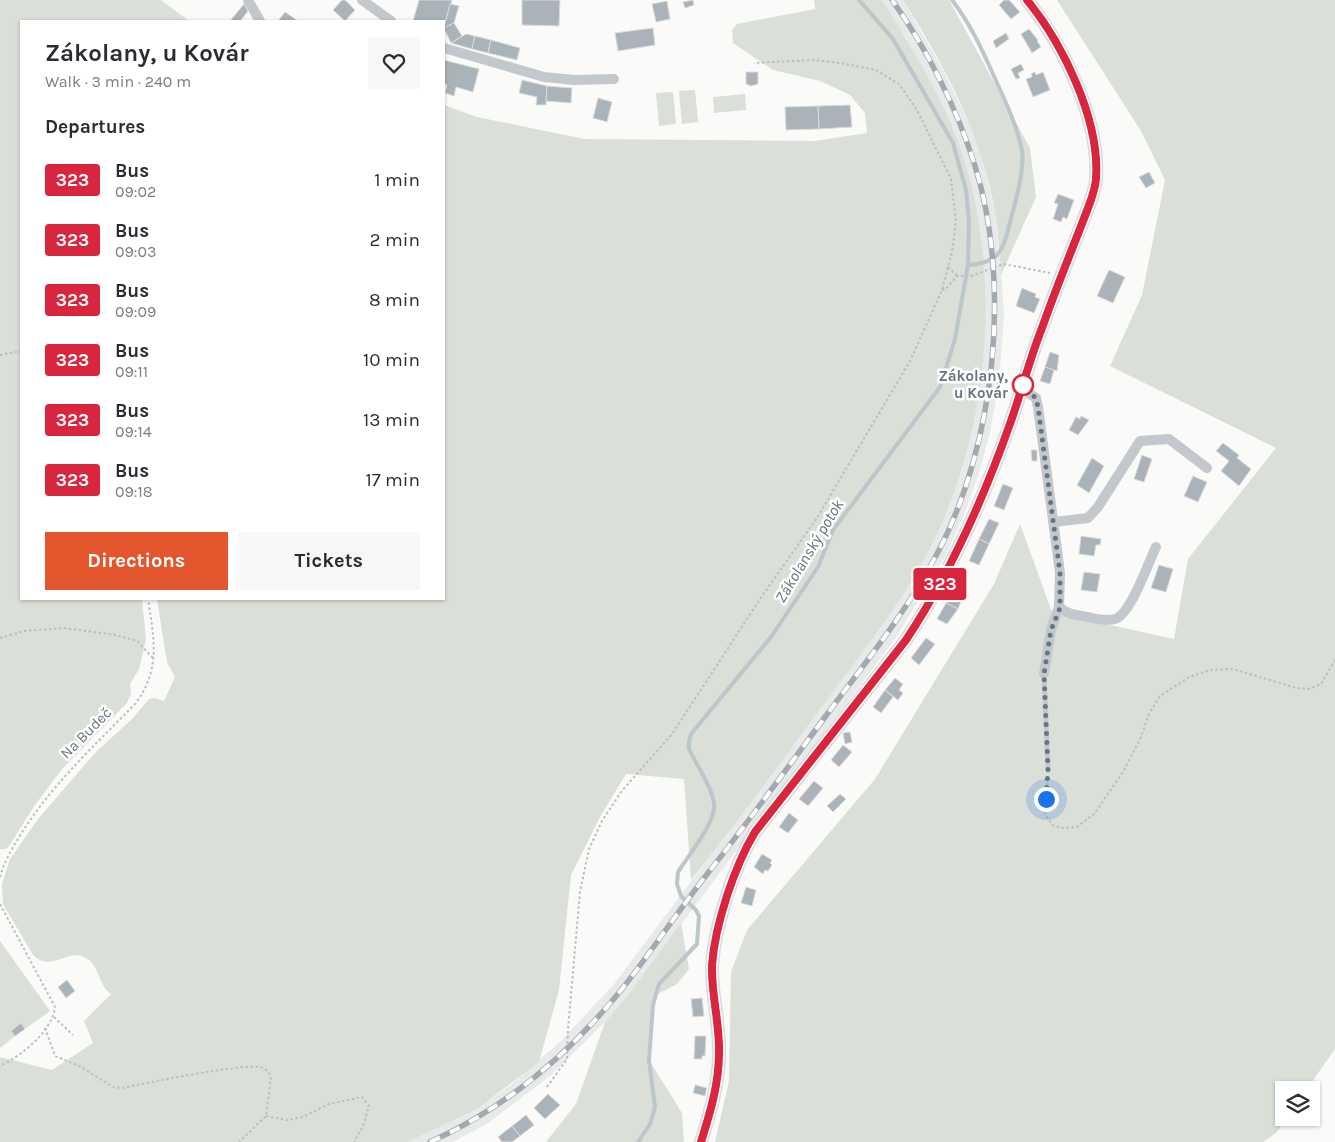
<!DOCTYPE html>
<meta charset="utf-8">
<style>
body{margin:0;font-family:Karla,sans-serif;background:#f7f7f7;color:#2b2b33;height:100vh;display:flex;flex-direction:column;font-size:19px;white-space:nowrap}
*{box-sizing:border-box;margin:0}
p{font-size:16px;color:#7c7c81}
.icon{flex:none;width:28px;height:28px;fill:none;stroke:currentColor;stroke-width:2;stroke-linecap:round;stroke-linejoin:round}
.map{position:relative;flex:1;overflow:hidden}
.sheet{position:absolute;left:20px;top:20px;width:425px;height:580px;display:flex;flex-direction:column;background:#fff;border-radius:0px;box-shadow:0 1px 4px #0004}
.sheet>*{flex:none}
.badge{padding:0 10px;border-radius:4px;font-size:18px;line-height:32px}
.fabs{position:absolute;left:1275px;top:1081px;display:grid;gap:10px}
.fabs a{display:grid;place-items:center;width:45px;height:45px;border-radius:0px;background:#fff;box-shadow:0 1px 4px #0004;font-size:25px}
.you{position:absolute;width:25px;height:25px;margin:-12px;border:4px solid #fff;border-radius:50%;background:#1a73e8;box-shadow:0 0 0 8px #1a73e833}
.map>.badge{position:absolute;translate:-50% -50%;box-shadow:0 0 0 2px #fff}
h2{padding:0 25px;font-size:19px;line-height:45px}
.round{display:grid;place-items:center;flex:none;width:52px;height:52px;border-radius:0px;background:#f7f7f7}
.overview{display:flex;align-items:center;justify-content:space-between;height:85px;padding:0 25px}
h1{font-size:24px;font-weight:700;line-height:38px}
.button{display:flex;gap:10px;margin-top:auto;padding:10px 25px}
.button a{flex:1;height:58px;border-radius:0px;background:#e4572e;color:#fff;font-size:20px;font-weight:700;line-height:58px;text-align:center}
.button a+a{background:#f7f7f7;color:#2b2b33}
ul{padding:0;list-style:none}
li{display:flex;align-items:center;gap:15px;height:60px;padding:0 25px}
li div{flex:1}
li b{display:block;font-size:19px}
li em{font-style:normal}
li .badge{min-width:55px;font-weight:700;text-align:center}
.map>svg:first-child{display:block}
</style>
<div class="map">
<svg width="1335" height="1142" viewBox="0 0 1335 1142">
<rect width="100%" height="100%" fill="#fafaf8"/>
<path fill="#e8e9e9" d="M 881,0 L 903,0 L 942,68 L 973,131 L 985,167 L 994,208 L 999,248 L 1004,313 L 1002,345 L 998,388 L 990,432 L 979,474 L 965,512 L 945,557 L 895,639 L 629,994 L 605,1022 L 551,1075 L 487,1124 L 452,1142 L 408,1142 L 477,1109 L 512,1084 L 561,1041 L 615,983 L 880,629 L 929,549 L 949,506 L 962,469 L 980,385 L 985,313 L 981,250 L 976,211 L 968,172 L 944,110 L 905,36 Z"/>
<g fill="#dadfd7">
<path d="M 0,0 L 161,0 L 189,21 L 21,21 L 21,599 L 142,599 L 146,639 L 139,669 L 130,684 L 131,694 L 127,703 L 62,769 L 35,805 L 9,846 L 6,849 L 0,849 Z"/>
<path d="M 814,0 L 881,0 L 888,9 C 919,59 952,114 968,172 C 1001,293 987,438 929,550 C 899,607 859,657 821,708 C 778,766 736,824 691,880 L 684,779 L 626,774 L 600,817 L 571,875 L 559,990 L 539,1062 L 477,1109 L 408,1142 L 0,1142 L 0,1057 L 52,1070 L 93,1043 L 84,1021 L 111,994 C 98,986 100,964 84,957 C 66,949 52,973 33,955 L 3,904 L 2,884 L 10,859 L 38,819 L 95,753 L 132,719 L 149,699 L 155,698 L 164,701 L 175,677 L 167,662 L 157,599 L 444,599 L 444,105 L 477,117 L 584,139 L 815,141 L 867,133 L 865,113 L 850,95 L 820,81 L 773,70 L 733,43 L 732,30 L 737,24 L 815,9 Z"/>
<path d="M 903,0 L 949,0 L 1030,148 L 1036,197 L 1001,275 C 999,238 995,200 984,165 C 966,106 936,52 903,0 Z"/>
<path d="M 1057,0 L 1335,0 L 1335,1049 L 1306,1090 L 1284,1090 L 1284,1118 L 1287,1118 L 1276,1133 L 1263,1142 L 715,1142 L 729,1081 L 731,972 L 747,930 L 875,779 L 994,584 L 1020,524 L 1052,612 L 1174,639 L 1188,559 L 1276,448 L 1110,366 L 1142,295 L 1165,180 L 1141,131 Z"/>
<path d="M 695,90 L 698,122 L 682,124 L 679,91 Z"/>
<path d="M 673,92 L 676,124 L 659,126 L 656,93 Z"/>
<path d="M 745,94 L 746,110 L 714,113 L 713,97 Z"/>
<path d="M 681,923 L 689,969 L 677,984 L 656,995 L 650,1028 L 649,1060 L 682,1113 L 684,1142 L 546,1142 L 576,1104 L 605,1022 L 629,994 Z"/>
<path d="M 0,941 L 50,1011 L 25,1029 L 20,1024 L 11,1031 L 15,1036 L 0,1048 Z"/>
</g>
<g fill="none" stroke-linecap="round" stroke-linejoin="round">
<g stroke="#bbc7cb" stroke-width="4">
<path d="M 859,0 L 893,39 L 953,143 L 966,190 L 969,221 L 968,265"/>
<path d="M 638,1142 L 650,1124 L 655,1107 L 649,1060 L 653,1005 L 659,984 L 697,944 L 699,916 L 696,910 L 681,896 L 677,884 L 678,872 C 688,856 717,821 714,803 C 711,785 697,766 689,749 L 689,742 L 691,734 L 771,637 L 818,567 L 833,530 L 940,387 L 955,339 L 968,265 C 1000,263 1003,250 1010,222 C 1015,204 1025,169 1022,151 C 1018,128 1007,104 997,83 C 984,54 972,26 952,0"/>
</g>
</g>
<g fill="#aab3b9" stroke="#dcdcda">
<path d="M 342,0 L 345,0 L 355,10 L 345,21 L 333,10 Z"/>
<path d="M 419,0 L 452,0 L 444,26 L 444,21 L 413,21 Z"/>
<path d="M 522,0 L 560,0 L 559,26 L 522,25 Z"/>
<path d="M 693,0 L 694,5 L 685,8 L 683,2 Z"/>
<path d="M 1004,0 L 1009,0 L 1020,12 L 1011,19 L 999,5 Z"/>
<path d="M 667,1 L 670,19 L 656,22 L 652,4 Z"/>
<path d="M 244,4 L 248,11 L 241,20 L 242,21 L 230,21 Z"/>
<path d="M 450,4 L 459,6 L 454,23 L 444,28 Z"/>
<path d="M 285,12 L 298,21 L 278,21 Z"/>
<path d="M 454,23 L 462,36 L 451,43 L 444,28 Z"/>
<path d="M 653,28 L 655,45 L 618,51 L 615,33 Z"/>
<path d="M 1029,29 L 1038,40 L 1037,41 L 1041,47 L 1032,53 L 1021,34 Z"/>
<path d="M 1006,33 L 1009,39 L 996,48 L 993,41 Z"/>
<path d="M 466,34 L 475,36 L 472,49 L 451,43 Z"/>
<path d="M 475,36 L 491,40 L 488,53 L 472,49 Z"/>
<path d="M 491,40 L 520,48 L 517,60 L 488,53 Z"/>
<path d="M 444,60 L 479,69 L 473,92 L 456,87 L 454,96 L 445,93 L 447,85 L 444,84 Z"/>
<path d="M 1021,64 L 1024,70 L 1018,73 L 1020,78 L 1016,79 L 1011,69 Z"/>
<path d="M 746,72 L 758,72 L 758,84 L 751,86 L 746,84 Z"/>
<path d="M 1035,72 L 1036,75 L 1043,72 L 1050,90 L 1033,97 L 1026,79 L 1032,77 L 1031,74 Z"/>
<path d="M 522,80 L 547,86 L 546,105 L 536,105 L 537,97 L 519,93 Z"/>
<path d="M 547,86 L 572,88 L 571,103 L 546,101 Z"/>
<path d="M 598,98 L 612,102 L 607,122 L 593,118 Z"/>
<path d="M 850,105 L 852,127 L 819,129 L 818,106 Z"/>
<path d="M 818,106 L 819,129 L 786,130 L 785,107 Z"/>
<path d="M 1149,172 L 1155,183 L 1146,188 L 1139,177 Z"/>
<path d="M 1058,194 L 1074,200 L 1067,219 L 1063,217 L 1061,222 L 1053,219 L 1058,204 L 1054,203 Z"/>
<path d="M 1109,270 L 1125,277 L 1113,303 L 1097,296 Z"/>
<path d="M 1022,288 L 1036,294 L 1035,297 L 1040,299 L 1034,313 L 1016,306 Z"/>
<path d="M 1050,352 L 1059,355 L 1057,371 L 1045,367 Z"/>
<path d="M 1045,367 L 1054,370 L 1050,384 L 1040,381 Z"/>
<path d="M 1081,416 L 1089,420 L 1078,435 L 1069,430 L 1076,417 L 1080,419 Z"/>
<path d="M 1223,443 L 1239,455 L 1237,458 L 1251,469 L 1239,486 L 1221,471 L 1229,461 L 1216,451 Z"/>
<path d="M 1031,450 L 1037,450 L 1037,461 L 1032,461 Z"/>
<path d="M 1142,455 L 1152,459 L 1144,482 L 1134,479 Z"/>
<path d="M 1092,458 L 1104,466 L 1089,493 L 1077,485 Z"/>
<path d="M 1193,476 L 1207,482 L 1198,502 L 1184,496 Z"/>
<path d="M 1003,484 L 1013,488 L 1004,510 L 994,506 Z"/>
<path d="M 989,519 L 999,523 L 989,544 L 979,539 Z"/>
<path d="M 1081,536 L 1101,539 L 1100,545 L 1096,545 L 1094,556 L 1079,554 Z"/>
<path d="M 979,539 L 989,544 L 979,565 L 969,561 Z"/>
<path d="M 1159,565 L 1173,569 L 1166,592 L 1151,588 Z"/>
<path d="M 1084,572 L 1100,574 L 1097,592 L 1081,590 Z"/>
<path d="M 956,587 L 965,592 L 958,609 L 946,603 Z"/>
<path d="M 946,603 L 958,609 L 947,624 L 937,619 Z"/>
<path d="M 926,638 L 935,644 L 919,665 L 911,658 Z"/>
<path d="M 895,678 L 903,684 L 899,690 L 903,693 L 898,700 L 885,690 Z"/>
<path d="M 885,690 L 893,697 L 881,713 L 873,707 Z"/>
<path d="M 850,732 L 852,742 L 845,744 L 843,733 Z"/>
<path d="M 843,745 L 852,752 L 839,767 L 831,760 Z"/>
<path d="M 814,781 L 823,788 L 808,806 L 799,799 Z"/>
<path d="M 840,794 L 846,799 L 833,812 L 827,806 Z"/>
<path d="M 789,813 L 798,820 L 788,833 L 779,827 Z"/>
<path d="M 762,854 L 772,860 L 770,863 L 772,865 L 768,871 L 765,870 L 763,874 L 754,867 Z"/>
<path d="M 746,887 L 756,890 L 752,906 L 741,903 Z"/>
<path d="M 67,980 L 75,991 L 66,998 L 58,987 Z"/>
<path d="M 702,998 L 704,1016 L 693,1017 L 691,999 Z"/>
<path d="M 21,1023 L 25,1029 L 15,1036 L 11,1031 Z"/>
<path d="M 695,1036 L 706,1036 L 705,1056 L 702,1056 L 702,1059 L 694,1059 Z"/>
<path d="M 695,1085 L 707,1088 L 705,1096 L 693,1093 Z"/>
<path d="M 548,1094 L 560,1105 L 545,1119 L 534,1108 Z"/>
<path d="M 526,1115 L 534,1125 L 520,1136 L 512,1126 Z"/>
<path d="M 512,1126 L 520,1136 L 512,1142 L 502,1142 L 498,1137 Z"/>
</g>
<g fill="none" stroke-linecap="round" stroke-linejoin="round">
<g stroke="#bbbfc2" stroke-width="2" stroke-dasharray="2.5 2.5" stroke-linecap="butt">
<path d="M 948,267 L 957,276"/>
<path d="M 942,290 L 946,289 L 957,276 L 971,276 L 1004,264 L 1050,273"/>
<path d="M 0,355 L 21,351"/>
<path d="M 0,638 L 24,631 L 64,628 L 116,635 L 137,641 L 153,658"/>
<path d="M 1048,777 L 1045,814 L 1052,825 L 1063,828 L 1077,827 L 1094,814 L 1123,772 L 1141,737 L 1149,714 L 1160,696 L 1189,677 L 1210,670 L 1233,669 L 1296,688 L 1308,689 L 1321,684 L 1335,660"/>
<path d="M 0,877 C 3,864 10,853 16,842 C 48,788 93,747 136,703 C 161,668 154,639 148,599"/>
<path d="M 0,904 L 55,1007 C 52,1032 21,1056 0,1066"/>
<path d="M 54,1017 L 73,1035"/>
<path d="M 45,1028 L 55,1056 L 79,1066 L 113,1087 L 122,1088 C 143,1084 249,1061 263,1068 C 267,1070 269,1073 271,1077 L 266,1116 L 239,1142"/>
<path d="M 547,1087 L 567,1059 L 568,1029 L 580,892 L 589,849 L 602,821 L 621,792 L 672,734 L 762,596 L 817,518 L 910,361 L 942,290 L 952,252 L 956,222 L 951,179 L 917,110 L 899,84 L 876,70 L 840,63 L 813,60 L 754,63"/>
<path d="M 266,1116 L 287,1120 L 303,1117 L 329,1104 L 362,1097 L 369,1106 L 363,1126 L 354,1142"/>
</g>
<path stroke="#c3c8cc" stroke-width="5" d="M 1044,674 L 1048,770"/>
<g stroke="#c3c8cc" stroke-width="10">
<path d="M 248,0 L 260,21"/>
<path d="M 362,0 L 391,21"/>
<path d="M 444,48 L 544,77 L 574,80 L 614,79"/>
<path d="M 1022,389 L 1036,398 L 1038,407 L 1060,573 L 1059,607 C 1068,615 1077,615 1088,617 C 1096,619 1107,621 1115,619 C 1131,614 1148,563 1156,547"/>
<path d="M 1054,522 L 1088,518 L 1098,507 L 1140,441 L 1169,439 L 1207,468"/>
<path d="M 1044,674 L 1051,630 L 1059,607"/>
</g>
<path stroke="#d6dbdf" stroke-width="14" d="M 701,1142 C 710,1113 719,1084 719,1053 C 720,1024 711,994 712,965 C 715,925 734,866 755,832 L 906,640 C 951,572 984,498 1011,421 C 1022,390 1030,358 1042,328 C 1057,285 1075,243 1091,200 C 1093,193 1096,185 1096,178 C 1100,120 1063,45 1027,0"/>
<defs>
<path id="rail" d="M 430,1142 C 506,1108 570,1053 622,989 C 652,951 678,911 708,873 C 749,821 788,767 828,713 C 866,662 907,611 937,554 C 995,445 1012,285 975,166 C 957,108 927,49 892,0"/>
</defs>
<use href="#rail" stroke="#a2aab0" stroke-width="5.5"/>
<use href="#rail" stroke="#fff" stroke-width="4" stroke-dasharray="11" stroke-linecap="butt"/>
</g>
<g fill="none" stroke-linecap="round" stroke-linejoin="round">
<defs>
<path id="line" d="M 701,1142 C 710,1113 719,1084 719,1053 C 720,1024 711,994 712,965 C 715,925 734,867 755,832 L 906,640 C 951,572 984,498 1011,421 C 1022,390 1030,358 1042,328 C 1057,285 1075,243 1091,200 C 1093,193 1096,185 1096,178 C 1100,120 1063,44 1027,0"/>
</defs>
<use href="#line" stroke="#fff" stroke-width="11"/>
<use href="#line" stroke="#d7263d" stroke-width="8"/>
<path stroke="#657683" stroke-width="5" stroke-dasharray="0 9" d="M 1023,385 L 1022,388 L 1036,398 L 1038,407 L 1060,573 L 1060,608 L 1051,630 L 1044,674 L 1048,770 L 1046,799"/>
</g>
<circle fill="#fff" stroke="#d7263d" stroke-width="2.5" cx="1023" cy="385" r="10"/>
<g text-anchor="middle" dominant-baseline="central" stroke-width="5" stroke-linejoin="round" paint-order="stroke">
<g font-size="15" font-weight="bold" fill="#657683" stroke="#fff" text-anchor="end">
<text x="1008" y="376">Zákolany,<tspan x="1008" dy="17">u Kovár</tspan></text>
</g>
<g font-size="15" fill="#657683" stroke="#fff">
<text transform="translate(86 733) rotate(-45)">Na Budeč</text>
</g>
<g font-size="16" font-style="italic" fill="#60757c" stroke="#fff">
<text transform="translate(809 551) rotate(-59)">Zákolanský potok</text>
</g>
</g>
</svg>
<div class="fabs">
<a><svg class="icon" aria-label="layers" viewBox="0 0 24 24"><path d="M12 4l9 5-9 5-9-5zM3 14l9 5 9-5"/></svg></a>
</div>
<div class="you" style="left:1046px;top:799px"></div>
<b class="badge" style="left:940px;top:584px;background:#d7263d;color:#fff">323</b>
<section class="sheet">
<div class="overview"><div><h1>Zákolany, u Kovár</h1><p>Walk · 3 min · 240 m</p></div><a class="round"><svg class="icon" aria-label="heart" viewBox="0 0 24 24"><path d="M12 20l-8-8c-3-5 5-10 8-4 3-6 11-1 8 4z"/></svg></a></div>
<h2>Departures</h2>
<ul>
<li><span class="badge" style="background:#d7263d;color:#fff">323</span><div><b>Bus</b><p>09:02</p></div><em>1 min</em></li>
<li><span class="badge" style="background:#d7263d;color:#fff">323</span><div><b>Bus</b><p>09:03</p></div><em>2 min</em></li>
<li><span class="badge" style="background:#d7263d;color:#fff">323</span><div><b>Bus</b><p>09:09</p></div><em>8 min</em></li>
<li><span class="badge" style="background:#d7263d;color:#fff">323</span><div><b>Bus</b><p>09:11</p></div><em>10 min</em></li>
<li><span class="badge" style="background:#d7263d;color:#fff">323</span><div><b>Bus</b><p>09:14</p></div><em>13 min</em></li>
<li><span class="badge" style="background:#d7263d;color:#fff">323</span><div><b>Bus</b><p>09:18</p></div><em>17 min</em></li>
</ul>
<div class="button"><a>Directions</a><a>Tickets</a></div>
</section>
</div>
